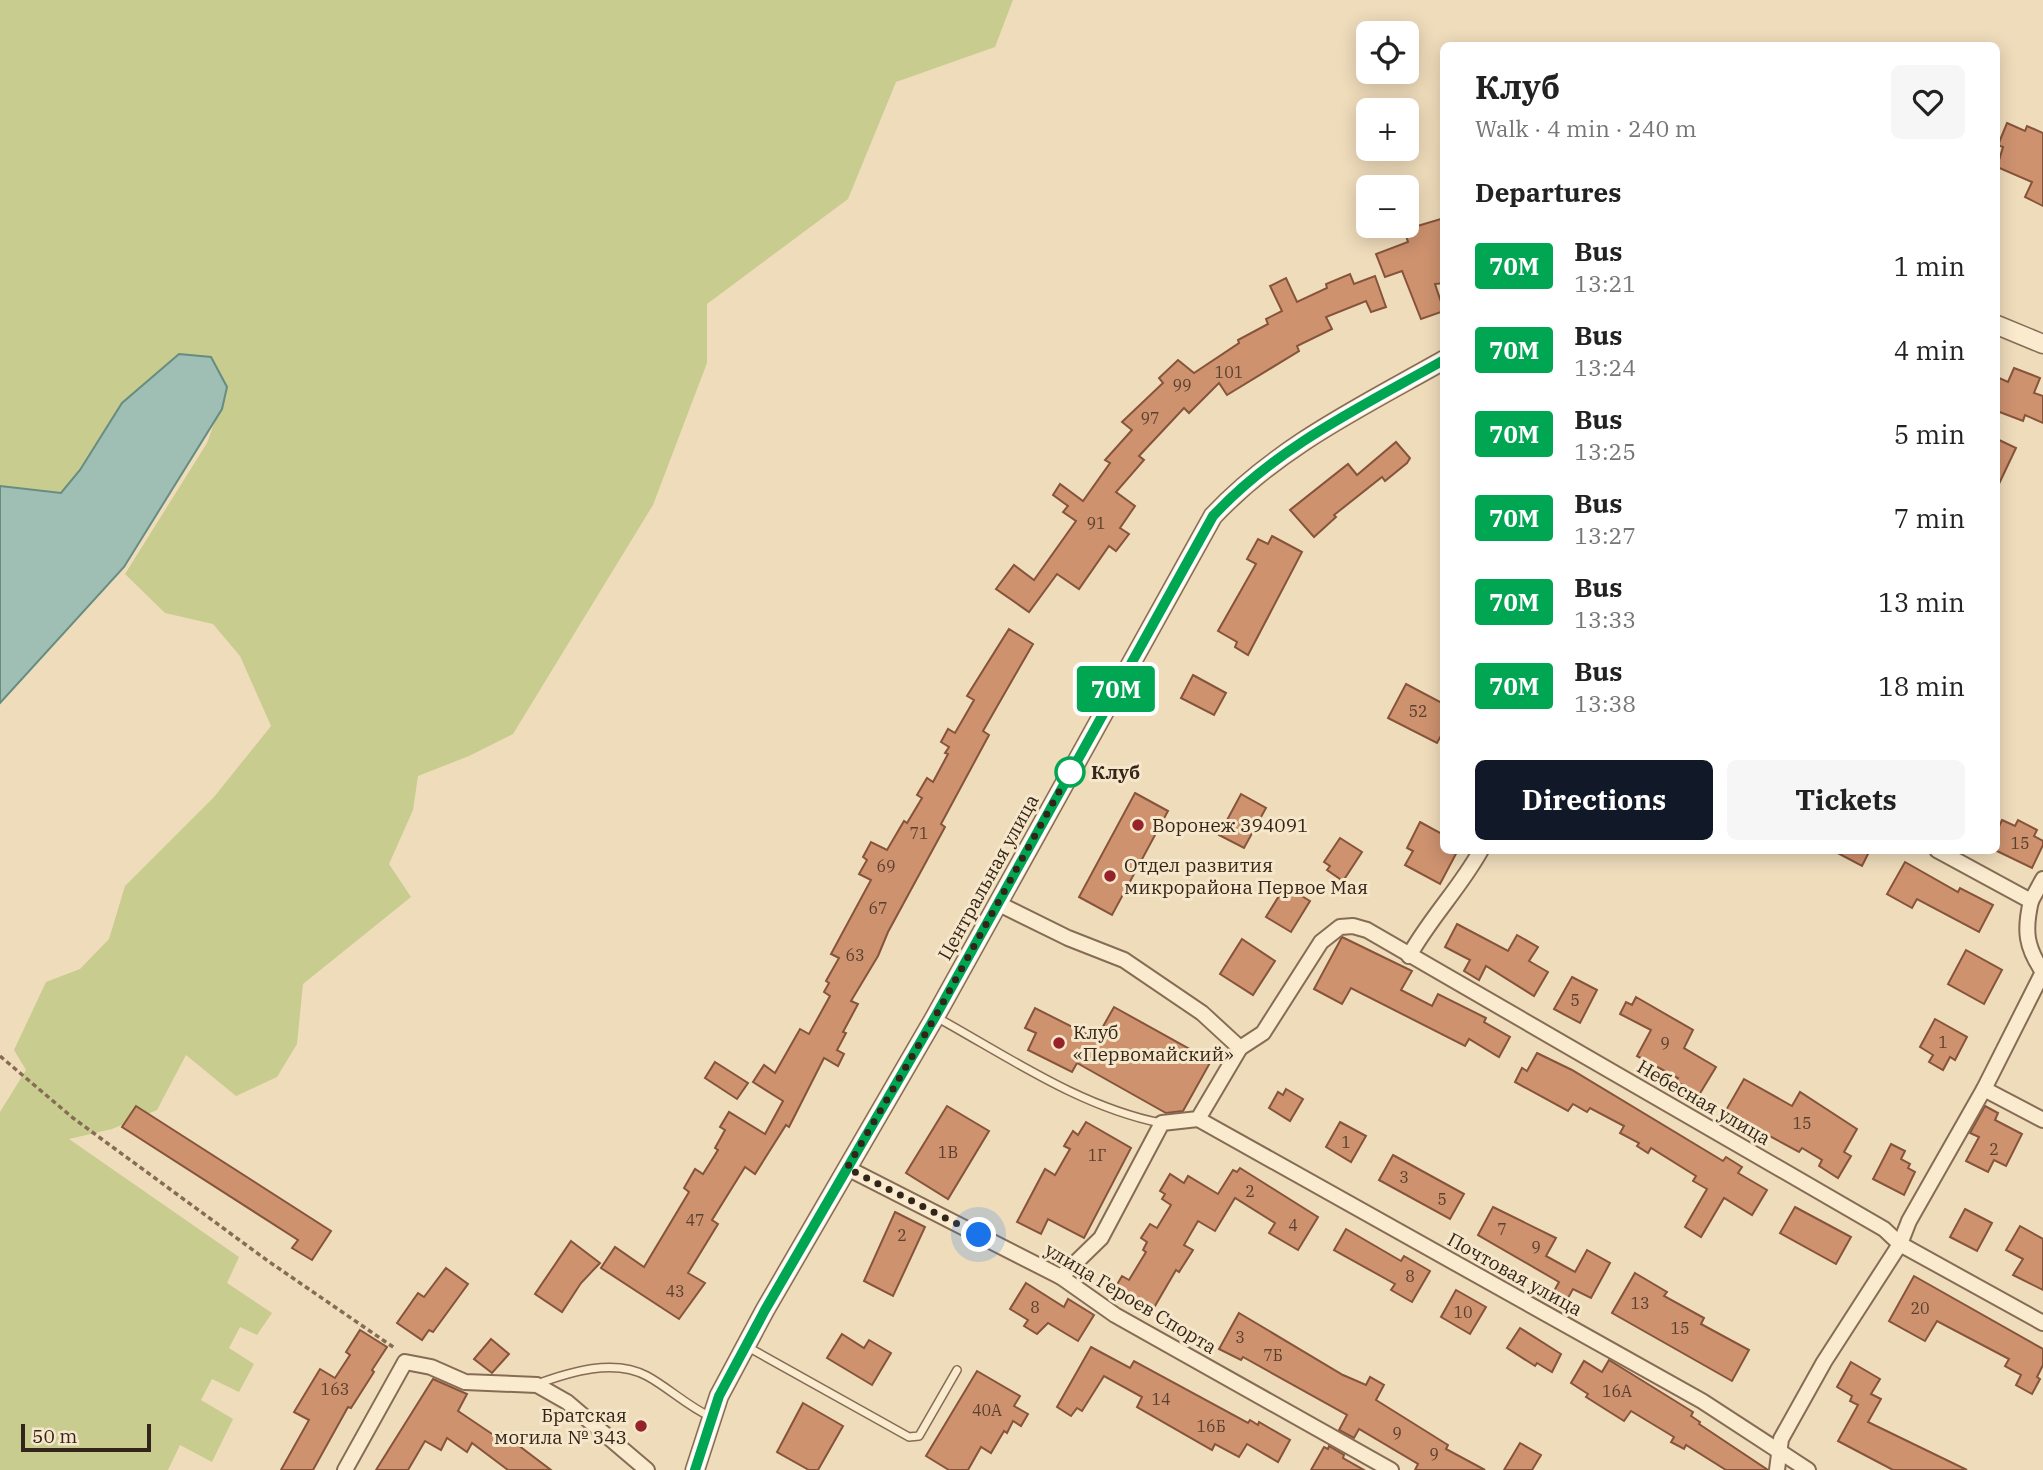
<!DOCTYPE html>
<meta charset="utf-8">
<style>
body{margin:0;font-family:"IBM Plex Serif",serif;background:#f6f6f6;color:#222;height:100vh;display:flex;flex-direction:column;font-size:26px;white-space:nowrap}
*{box-sizing:border-box;margin:0}
p{font-size:23px;color:#767676}
.icon{flex:none;width:38px;height:38px;fill:none;stroke:currentColor;stroke-width:2;stroke-linecap:round;stroke-linejoin:round}
.map{position:relative;flex:1;overflow:hidden}
.drawer{position:absolute;left:1440px;top:42px;width:560px;height:812px;display:flex;flex-direction:column;background:#fff;border-radius:10px;box-shadow:0 4px 18px #0003}
.drawer>*{flex:none}
.badge{padding:0 14px;border-radius:5px;font-size:24px;line-height:46px}
.fabs{position:absolute;left:1356px;top:21px;display:grid;gap:14px}
.fabs a{display:grid;place-items:center;width:63px;height:63px;border-radius:10px;background:#fff;box-shadow:0 4px 18px #0003;font-size:35px}
.scale{position:absolute;left:21px;bottom:18px;width:130px;box-sizing:border-box;padding-left:7px;border:4px solid #34251a;border-top:0;font-size:19px;line-height:24px;white-space:nowrap;color:#34251a;-webkit-text-stroke:5px #f6e7ca;paint-order:stroke}
.you{position:absolute;width:35px;height:35px;margin:-18px;border:5px solid #fff;border-radius:50%;background:#1a73e8;box-shadow:0 0 0 10px #1a73e833}
.map>.badge{position:absolute;translate:-50% -50%;box-shadow:0 0 0 4px #fff}
h2{padding:0 35px;font-size:26px;line-height:63px}
.round{display:grid;place-items:center;flex:none;width:74px;height:74px;border-radius:10px;background:#f6f6f6}
.summary{display:flex;align-items:center;justify-content:space-between;height:119px;padding:0 35px}
h1{font-size:33px;font-weight:800;line-height:52px}
.action{display:flex;gap:14px;margin-top:auto;padding:14px 35px}
.action a{flex:1;height:80px;border-radius:10px;background:#111827;color:#fff;font-size:28px;font-weight:800;line-height:80px;text-align:center}
.action a+a{background:#f6f6f6;color:#222}
ul{padding:0;list-style:none}
li{display:flex;align-items:center;gap:21px;height:84px;padding:0 35px}
li div{flex:1}
li b{display:block;font-size:26px}
li em{font-style:normal}
li .badge{min-width:77px;font-weight:700;text-align:center}
.map>svg:first-child{display:block}
</style>
<div class="map">
<svg width="2043" height="1470" viewBox="0 0 2043 1470">
<rect width="100%" height="100%" fill="#efdcbb"/>
<path fill="#c8cc8f" d="M 0,0 L 1013,0 L 995,47 L 896,82 L 848,199 L 707,304 L 707,363 L 653,505 L 513,734 L 469,756 L 418,776 L 413,810 L 389,864 L 411,897 L 303,984 L 297,1044 L 277,1077 L 236,1096 L 186,1055 L 157,1110 L 112,1129 L 69,1139 L 239,1257 L 227,1283 L 272,1313 L 257,1335 L 240,1327 L 229,1348 L 254,1364 L 239,1392 L 212,1379 L 201,1400 L 233,1419 L 212,1462 L 180,1445 L 168,1470 L 0,1470 L 0,1112 L 26,1070 L 14,1050 L 46,982 L 80,969 L 109,939 L 125,886 L 214,797 L 271,726 L 240,656 L 213,624 L 165,613 L 125,574 L 207,443 L 227,387 L 80,470 L 61,493 L 0,486 Z"/>
<path fill="#9fbfb4" stroke="#678c81" stroke-width="2" d="M 179,354 L 211,357 L 227,387 L 222,409 L 124,567 L 0,703 L 0,486 L 61,493 L 80,470 L 122,403 Z"/>
<g fill="#ce926f" stroke="#86543a" stroke-width="2">
<path d="M 2007,123 L 2025,131 L 2027,126 L 2043,133 L 2043,206 L 2025,197 L 2032,182 L 1997,167 L 2003,147 L 1998,145 Z"/>
<path d="M 1444,218 L 1444,283 L 1435,284 L 1444,311 L 1421,319 L 1402,271 L 1385,277 L 1376,254 L 1408,242 L 1404,230 Z"/>
<path d="M 1350,274 L 1354,284 L 1375,276 L 1386,307 L 1371,312 L 1366,301 L 1326,317 L 1332,329 L 1297,346 L 1299,351 L 1227,395 L 1219,383 L 1189,413 L 1184,408 L 1139,456 L 1144,460 L 1116,492 L 1135,506 L 1120,528 L 1129,534 L 1116,551 L 1109,546 L 1079,589 L 1057,574 L 1029,612 L 996,589 L 1014,565 L 1034,580 L 1076,521 L 1063,512 L 1068,506 L 1053,495 L 1060,484 L 1083,501 L 1110,463 L 1105,460 L 1132,430 L 1122,422 L 1163,383 L 1159,378 L 1178,360 L 1194,373 L 1239,343 L 1238,340 L 1268,324 L 1266,319 L 1282,311 L 1270,286 L 1286,278 L 1297,302 L 1327,288 L 1326,284 Z"/>
<path d="M 2014,368 L 2040,378 L 2034,393 L 2043,396 L 2043,423 L 2025,415 L 2023,421 L 1997,411 L 1997,377 L 2008,382 Z"/>
<path d="M 1997,439 L 2016,448 L 1997,488 Z"/>
<path d="M 1396,442 L 1410,458 L 1407,463 L 1385,481 L 1382,477 L 1334,515 L 1336,517 L 1314,537 L 1290,510 L 1348,464 L 1357,475 Z"/>
<path d="M 1272,536 L 1302,552 L 1248,655 L 1235,647 L 1237,642 L 1218,631 L 1256,564 L 1247,559 L 1258,539 L 1268,544 Z"/>
<path d="M 1009,629 L 1033,644 L 983,731 L 989,735 L 941,824 L 945,827 L 888,932 L 878,956 L 851,1001 L 858,1004 L 843,1032 L 846,1033 L 837,1050 L 844,1054 L 838,1066 L 824,1058 L 789,1127 L 786,1125 L 755,1174 L 745,1167 L 712,1220 L 718,1224 L 688,1273 L 705,1283 L 679,1319 L 601,1268 L 615,1247 L 644,1267 L 689,1192 L 684,1188 L 695,1169 L 703,1174 L 718,1150 L 715,1148 L 725,1130 L 720,1127 L 729,1112 L 765,1134 L 783,1101 L 753,1082 L 764,1065 L 775,1073 L 800,1029 L 809,1034 L 830,996 L 824,992 L 829,983 L 826,981 L 839,958 L 831,954 L 871,880 L 859,874 L 867,860 L 863,857 L 871,842 L 887,850 L 904,821 L 907,823 L 922,798 L 917,795 L 927,778 L 933,782 L 948,754 L 945,753 L 949,747 L 941,742 L 948,729 L 955,733 L 974,700 L 967,696 Z"/>
<path d="M 1193,675 L 1226,693 L 1214,715 L 1181,698 Z"/>
<path d="M 1406,684 L 1444,704 L 1444,730 L 1437,743 L 1388,718 Z"/>
<path d="M 1135,793 L 1168,811 L 1112,915 L 1079,897 Z"/>
<path d="M 1241,794 L 1266,808 L 1244,848 L 1219,835 Z"/>
<path d="M 2002,820 L 2015,826 L 2018,820 L 2037,830 L 2034,836 L 2043,841 L 2043,845 L 2032,868 L 1997,851 L 1997,831 Z"/>
<path d="M 1420,822 L 1444,835 L 1444,850 L 1458,850 L 1440,884 L 1405,865 L 1413,851 L 1407,848 Z"/>
<path d="M 1340,838 L 1362,852 L 1343,881 L 1327,870 L 1330,866 L 1324,862 Z"/>
<path d="M 1832,850 L 1870,850 L 1862,866 Z"/>
<path d="M 1905,862 L 1958,892 L 1960,888 L 1993,905 L 1979,932 L 1917,899 L 1912,908 L 1887,894 Z"/>
<path d="M 1285,886 L 1310,901 L 1291,932 L 1266,917 Z"/>
<path d="M 1457,924 L 1508,951 L 1517,935 L 1538,947 L 1529,961 L 1548,972 L 1534,996 L 1486,966 L 1479,980 L 1464,971 L 1470,960 L 1445,947 Z"/>
<path d="M 1342,937 L 1412,971 L 1401,990 L 1432,1006 L 1438,994 L 1486,1018 L 1484,1022 L 1510,1037 L 1499,1057 L 1469,1039 L 1465,1046 L 1351,988 L 1342,1004 L 1314,989 Z"/>
<path d="M 1242,939 L 1275,961 L 1253,995 L 1220,974 Z"/>
<path d="M 1966,950 L 2002,970 L 1984,1004 L 1948,984 Z"/>
<path d="M 1572,977 L 1597,990 L 1580,1023 L 1554,1009 Z"/>
<path d="M 1636,997 L 1693,1030 L 1684,1048 L 1716,1067 L 1699,1095 L 1676,1081 L 1678,1078 L 1637,1056 L 1651,1030 L 1620,1014 L 1626,1002 L 1632,1005 Z"/>
<path d="M 1114,1007 L 1211,1061 L 1183,1111 L 1166,1113 L 1077,1063 L 1072,1072 L 1028,1050 L 1036,1033 L 1025,1028 L 1035,1008 L 1096,1039 Z"/>
<path d="M 1935,1019 L 1967,1037 L 1955,1060 L 1950,1057 L 1943,1070 L 1929,1062 L 1933,1055 L 1920,1047 Z"/>
<path d="M 1537,1053 L 1572,1070 L 1723,1161 L 1726,1157 L 1742,1167 L 1738,1173 L 1767,1190 L 1752,1215 L 1724,1198 L 1701,1237 L 1685,1227 L 1707,1189 L 1693,1181 L 1696,1176 L 1651,1148 L 1648,1153 L 1637,1146 L 1639,1143 L 1620,1133 L 1624,1126 L 1590,1108 L 1587,1112 L 1573,1104 L 1568,1111 L 1515,1082 L 1522,1068 L 1527,1071 Z"/>
<path d="M 715,1062 L 748,1083 L 737,1099 L 705,1078 Z"/>
<path d="M 1744,1079 L 1792,1106 L 1800,1092 L 1857,1129 L 1844,1152 L 1851,1156 L 1838,1178 L 1819,1166 L 1822,1160 L 1802,1148 L 1799,1152 L 1725,1112 Z"/>
<path d="M 1286,1089 L 1303,1099 L 1290,1121 L 1269,1108 L 1278,1092 L 1283,1095 Z"/>
<path d="M 136,1106 L 331,1231 L 312,1260 L 292,1248 L 298,1240 L 122,1127 Z"/>
<path d="M 947,1106 L 989,1131 L 948,1199 L 906,1173 Z"/>
<path d="M 1985,1106 L 1998,1113 L 1995,1120 L 2022,1134 L 2006,1166 L 1994,1160 L 1988,1172 L 1966,1161 L 1979,1137 L 1970,1133 Z"/>
<path d="M 1086,1122 L 1131,1148 L 1084,1238 L 1048,1219 L 1041,1234 L 1017,1222 L 1045,1169 L 1055,1175 L 1070,1149 L 1064,1146 L 1073,1131 L 1078,1135 Z"/>
<path d="M 1340,1122 L 1366,1136 L 1351,1162 L 1326,1147 Z"/>
<path d="M 1891,1144 L 1905,1151 L 1901,1159 L 1910,1164 L 1908,1168 L 1915,1172 L 1904,1195 L 1873,1179 Z"/>
<path d="M 1393,1155 L 1464,1194 L 1450,1219 L 1379,1180 Z"/>
<path d="M 1240,1168 L 1318,1217 L 1298,1250 L 1269,1233 L 1275,1223 L 1235,1198 L 1215,1231 L 1198,1221 L 1184,1245 L 1193,1250 L 1179,1272 L 1176,1270 L 1152,1311 L 1115,1288 L 1122,1276 L 1129,1280 L 1146,1252 L 1143,1250 L 1147,1242 L 1141,1238 L 1150,1224 L 1157,1228 L 1171,1205 L 1162,1199 L 1165,1194 L 1160,1191 L 1170,1174 L 1184,1183 L 1188,1176 L 1218,1194 L 1233,1170 L 1237,1172 Z"/>
<path d="M 1493,1207 L 1556,1238 L 1546,1256 L 1575,1272 L 1587,1250 L 1610,1263 L 1591,1298 L 1573,1289 L 1568,1298 L 1554,1291 L 1559,1282 L 1478,1235 Z"/>
<path d="M 1795,1207 L 1851,1237 L 1836,1264 L 1780,1233 Z"/>
<path d="M 1965,1209 L 1992,1223 L 1977,1251 L 1950,1237 Z"/>
<path d="M 895,1212 L 925,1227 L 893,1296 L 864,1281 Z"/>
<path d="M 2020,1226 L 2043,1239 L 2043,1290 L 2013,1275 L 2023,1259 L 2006,1250 Z"/>
<path d="M 1346,1229 L 1401,1261 L 1404,1256 L 1430,1271 L 1412,1302 L 1391,1290 L 1395,1284 L 1334,1250 Z"/>
<path d="M 571,1241 L 600,1263 L 581,1283 L 562,1312 L 535,1294 Z"/>
<path d="M 446,1268 L 468,1284 L 433,1332 L 429,1330 L 422,1340 L 397,1323 L 418,1293 L 424,1297 Z"/>
<path d="M 1635,1273 L 1667,1292 L 1664,1296 L 1704,1318 L 1701,1324 L 1749,1350 L 1732,1381 L 1612,1313 Z"/>
<path d="M 1914,1276 L 2043,1349 L 2043,1365 L 2037,1377 L 2040,1379 L 2032,1394 L 2016,1385 L 2021,1375 L 2005,1366 L 2009,1359 L 1937,1321 L 1925,1341 L 1889,1321 Z"/>
<path d="M 1026,1283 L 1064,1307 L 1068,1299 L 1094,1315 L 1078,1341 L 1048,1323 L 1037,1334 L 1024,1326 L 1028,1320 L 1010,1309 Z"/>
<path d="M 1456,1290 L 1486,1307 L 1470,1334 L 1441,1317 Z"/>
<path d="M 1239,1313 L 1343,1375 L 1366,1385 L 1370,1377 L 1384,1385 L 1376,1400 L 1448,1445 L 1446,1449 L 1485,1470 L 1415,1470 L 1418,1464 L 1359,1429 L 1354,1438 L 1339,1430 L 1347,1415 L 1243,1357 L 1241,1360 L 1219,1349 Z"/>
<path d="M 1520,1328 L 1561,1354 L 1552,1372 L 1537,1363 L 1535,1366 L 1507,1348 Z"/>
<path d="M 360,1330 L 387,1347 L 372,1370 L 374,1372 L 351,1408 L 348,1407 L 313,1470 L 281,1470 L 309,1420 L 294,1412 L 320,1369 L 335,1378 L 350,1355 L 346,1352 Z"/>
<path d="M 842,1334 L 864,1348 L 869,1340 L 891,1353 L 872,1385 L 827,1358 Z"/>
<path d="M 491,1339 L 509,1354 L 492,1373 L 474,1359 Z"/>
<path d="M 1091,1347 L 1130,1368 L 1134,1361 L 1248,1423 L 1250,1420 L 1258,1425 L 1259,1422 L 1290,1440 L 1278,1462 L 1247,1444 L 1239,1457 L 1215,1444 L 1212,1450 L 1137,1407 L 1142,1397 L 1104,1376 L 1082,1411 L 1077,1408 L 1071,1416 L 1057,1407 Z"/>
<path d="M 1609,1360 L 1693,1412 L 1691,1416 L 1700,1422 L 1699,1424 L 1768,1470 L 1726,1470 L 1686,1445 L 1684,1449 L 1671,1442 L 1674,1437 L 1631,1411 L 1624,1421 L 1586,1397 L 1588,1394 L 1571,1383 L 1584,1361 L 1602,1372 Z"/>
<path d="M 1851,1362 L 1880,1379 L 1871,1394 L 1881,1399 L 1868,1422 L 1967,1470 L 1893,1470 L 1838,1441 L 1858,1405 L 1850,1401 L 1852,1396 L 1837,1387 Z"/>
<path d="M 977,1371 L 1020,1396 L 1014,1406 L 1028,1414 L 1021,1426 L 1013,1421 L 1007,1433 L 1004,1431 L 991,1453 L 981,1447 L 968,1470 L 949,1470 L 926,1456 Z"/>
<path d="M 433,1379 L 467,1394 L 458,1411 L 498,1438 L 502,1433 L 551,1470 L 508,1470 L 472,1443 L 467,1452 L 447,1438 L 441,1450 L 425,1441 L 408,1470 L 376,1470 Z"/>
<path d="M 803,1403 L 843,1426 L 818,1470 L 809,1470 L 777,1452 Z"/>
<path d="M 1520,1443 L 1541,1455 L 1532,1470 L 1504,1470 Z"/>
<path d="M 1329,1446 L 1344,1455 L 1343,1458 L 1364,1470 L 1311,1470 L 1324,1447 L 1328,1449 Z"/>
</g>
<g fill="none" stroke-linecap="round" stroke-linejoin="round">
<defs>
<g id="service">
<path d="M 936,1017 C 1007,1056 1080,1107 1161,1123"/>
<path d="M 746,1346 L 909,1437 L 919,1436 L 957,1370"/>
<path d="M 537,1384 C 570,1372 614,1358 647,1376 C 669,1388 687,1406 711,1417"/>
</g>
<g id="minor">
<path d="M 1937,850 L 2031,901 C 2024,931 2026,947 2043,972"/>
<path d="M 2031,901 L 2043,879"/>
<path d="M 997,903 L 1068,938 L 1124,960 L 1202,1013 L 1240,1048"/>
<path d="M 1409,956 C 1430,918 1460,888 1481,850"/>
<path d="M 1984,1089 L 2043,1120"/>
<path d="M 1198,1119 L 1702,1401 L 1808,1470"/>
<path d="M 847,1168 L 1061,1277 L 1115,1315 L 1391,1470"/>
<path d="M 1061,1277 L 1101,1238 L 1162,1123 L 1198,1119 L 1240,1048 L 1263,1033 L 1321,942 L 1340,927 L 1353,926 L 1367,930 L 1884,1229 L 1900,1244 L 2043,1323"/>
<path d="M 345,1470 L 405,1362 L 431,1367 L 465,1382 L 537,1385 L 567,1402 L 647,1470"/>
<path d="M 1777,1470 L 1781,1439 L 1824,1362 L 1900,1244 L 1909,1221 L 1984,1089 L 2043,972"/>
</g>
<g id="tertiary">
<path d="M 1997,325 L 2043,344"/>
<path d="M 695,1470 L 719,1396 L 765,1310 L 935,1017 L 1213,516 C 1279,446 1361,407 1444,360"/>
</g>
</defs>
<use href="#service" stroke="#866c55" stroke-width="10"/>
<use href="#minor" stroke="#866c55" stroke-width="18"/>
<use href="#tertiary" stroke="#866c55" stroke-width="21"/>
<path stroke="#866c55" stroke-width="3.5" stroke-dasharray="5 3.5" stroke-linecap="butt" d="M 0,1056 L 73,1118 L 268,1261 L 396,1349"/>
<use href="#service" stroke="#faeace" stroke-width="7"/>
<use href="#minor" stroke="#faeace" stroke-width="14"/>
<use href="#tertiary" stroke="#faeace" stroke-width="18"/>
</g>
<g fill="none" stroke-linecap="round" stroke-linejoin="round">
<defs>
<path id="line" d="M 695,1470 L 719,1396 L 765,1310 L 935,1017 L 1213,516 C 1278,446 1361,407 1444,360"/>
</defs>
<use href="#line" stroke="#fff" stroke-width="16"/>
<use href="#line" stroke="#00a651" stroke-width="10"/>
<path stroke="#34251a" stroke-width="7" stroke-dasharray="0 12.6" d="M 979,1235 L 847,1168 L 935,1017 L 1076,761 L 1070,772"/>
</g>
<circle fill="#fff" stroke="#00a651" stroke-width="3.5" cx="1070" cy="772" r="14"/>
<g fill="#96232a" stroke="#f6e7ca" stroke-width="2.5">
<circle cx="1138" cy="825" r="7"/>
<circle cx="1110" cy="876" r="7"/>
<circle cx="1059" cy="1043" r="7"/>
<circle cx="641" cy="1426" r="7"/>
</g>
<g text-anchor="middle" dominant-baseline="central" stroke-width="6" stroke-linejoin="round" paint-order="stroke">
<g font-size="16" fill="#5a402f">
<text x="1229" y="372">101</text>
<text x="1182" y="385">99</text>
<text x="1150" y="418">97</text>
<text x="1096" y="523">91</text>
<text x="1418" y="711">52</text>
<text x="919" y="833">71</text>
<text x="2020" y="843">15</text>
<text x="886" y="866">69</text>
<text x="878" y="908">67</text>
<text x="855" y="955">63</text>
<text x="1575" y="1000">5</text>
<text x="1943" y="1042">1</text>
<text x="1665" y="1043">9</text>
<text x="1802" y="1123">15</text>
<text x="1346" y="1142">1</text>
<text x="1994" y="1149">2</text>
<text x="948" y="1152">1В</text>
<text x="1097" y="1155">1Г</text>
<text x="1404" y="1177">3</text>
<text x="1250" y="1191">2</text>
<text x="1442" y="1199">5</text>
<text x="695" y="1220">47</text>
<text x="1293" y="1225">4</text>
<text x="1502" y="1229">7</text>
<text x="902" y="1235">2</text>
<text x="1536" y="1247">9</text>
<text x="1410" y="1276">8</text>
<text x="675" y="1291">43</text>
<text x="1640" y="1303">13</text>
<text x="1035" y="1307">8</text>
<text x="1920" y="1308">20</text>
<text x="1463" y="1312">10</text>
<text x="1680" y="1328">15</text>
<text x="1240" y="1337">3</text>
<text x="1273" y="1355">7Б</text>
<text x="335" y="1389">163</text>
<text x="1617" y="1391">16А</text>
<text x="1161" y="1399">14</text>
<text x="987" y="1410">40А</text>
<text x="1211" y="1426">16Б</text>
<text x="1397" y="1433">9</text>
<text x="1434" y="1454">9</text>
</g>
<g font-size="19" font-weight="bold" fill="#34251a" stroke="#f6e7ca" text-anchor="start">
<text x="1091" y="772">Клуб</text>
</g>
<g font-size="19" fill="#34251a" stroke="#f6e7ca" text-anchor="start">
<text x="1152" y="825">Воронеж 394091</text>
<text x="1124" y="865">Отдел развития<tspan x="1124" dy="22">микрорайона Первое Мая</tspan></text>
<text x="1073" y="1032">Клуб<tspan x="1073" dy="22">«Первомайский»</tspan></text>
<text x="627" y="1415" text-anchor="end">Братская<tspan x="627" dy="22">могила № 343</tspan></text>
</g>
<g font-size="19" fill="#34251a" stroke="#f6e7ca">
<text transform="translate(988 877) rotate(-61)">Центральная улица</text>
<text transform="translate(1704 1102) rotate(30)">Небесная улица</text>
<text transform="translate(1515 1274) rotate(29)">Почтовая улица</text>
<text transform="translate(1131 1298) rotate(31)">улица Героев Спорта</text>
</g>
</g>
</svg>
<div class="fabs">
<a><svg class="icon" aria-label="locate" viewBox="0 0 24 24"><circle cx="12" cy="12" r="6"/><path d="M12 2v4M12 18v4M2 12h4M18 12h4"/></svg></a>
<a>+</a>
<a>−</a>
</div>
<div class="scale">50 m</div>
<div class="you" style="left:979px;top:1235px"></div>
<b class="badge" style="left:1116px;top:689px;background:#00a651;color:#fff">70М</b>
<section class="drawer">
<div class="summary"><div><h1>Клуб</h1><p>Walk · 4 min · 240 m</p></div><a class="round"><svg class="icon" aria-label="heart" viewBox="0 0 24 24"><path d="M12 20l-8-8c-3-5 5-10 8-4 3-6 11-1 8 4z"/></svg></a></div>
<h2>Departures</h2>
<ul>
<li><span class="badge" style="background:#00a651;color:#fff">70М</span><div><b>Bus</b><p>13:21</p></div><em>1 min</em></li>
<li><span class="badge" style="background:#00a651;color:#fff">70М</span><div><b>Bus</b><p>13:24</p></div><em>4 min</em></li>
<li><span class="badge" style="background:#00a651;color:#fff">70М</span><div><b>Bus</b><p>13:25</p></div><em>5 min</em></li>
<li><span class="badge" style="background:#00a651;color:#fff">70М</span><div><b>Bus</b><p>13:27</p></div><em>7 min</em></li>
<li><span class="badge" style="background:#00a651;color:#fff">70М</span><div><b>Bus</b><p>13:33</p></div><em>13 min</em></li>
<li><span class="badge" style="background:#00a651;color:#fff">70М</span><div><b>Bus</b><p>13:38</p></div><em>18 min</em></li>
</ul>
<div class="action"><a>Directions</a><a>Tickets</a></div>
</section>
</div>
